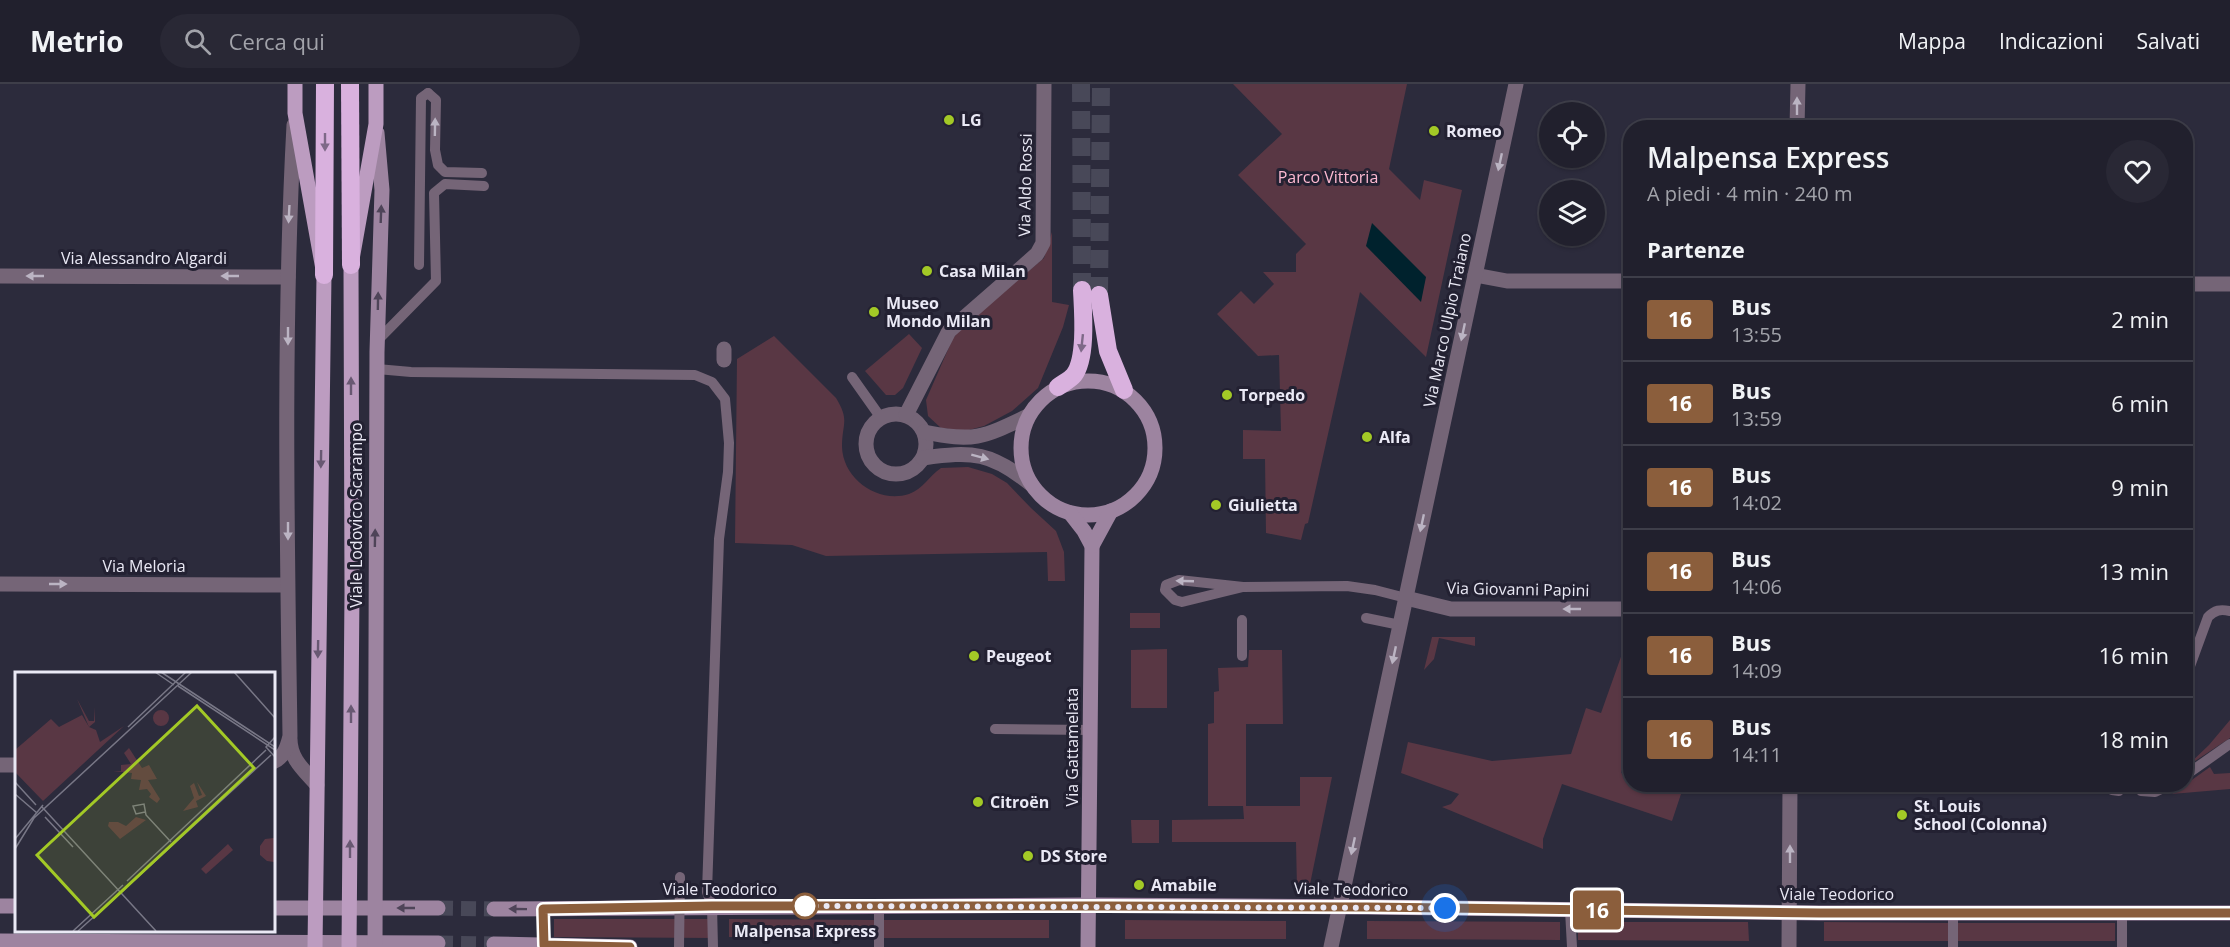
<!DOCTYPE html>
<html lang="it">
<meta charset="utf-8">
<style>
body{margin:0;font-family:"Open Sans",sans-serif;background:#292835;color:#f1f3f6;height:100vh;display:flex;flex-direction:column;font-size:22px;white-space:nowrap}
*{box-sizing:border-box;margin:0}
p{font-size:20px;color:#a2a3aa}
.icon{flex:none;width:33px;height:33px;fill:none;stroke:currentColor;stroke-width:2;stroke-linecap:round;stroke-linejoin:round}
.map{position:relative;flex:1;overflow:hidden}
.details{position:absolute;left:1623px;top:36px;width:570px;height:672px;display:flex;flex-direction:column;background:#21202d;border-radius:24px;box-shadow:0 2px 4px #0004,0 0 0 2px #3e3e49}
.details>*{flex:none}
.badge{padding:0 12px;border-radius:4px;font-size:21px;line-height:39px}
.fabs{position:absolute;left:1539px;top:18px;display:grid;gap:12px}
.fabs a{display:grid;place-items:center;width:66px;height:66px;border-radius:50%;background:#21202d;box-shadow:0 2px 4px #0004,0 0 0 2px #3e3e49;font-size:30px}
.you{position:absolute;width:30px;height:30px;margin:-15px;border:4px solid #fff;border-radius:50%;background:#1a73e8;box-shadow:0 0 0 9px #1a73e833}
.map>.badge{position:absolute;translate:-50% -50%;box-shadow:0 0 0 3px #fff}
h2{padding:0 24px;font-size:22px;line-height:54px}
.round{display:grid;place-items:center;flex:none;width:63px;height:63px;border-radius:32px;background:#292835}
.summary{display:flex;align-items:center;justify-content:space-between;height:102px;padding:0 24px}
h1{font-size:28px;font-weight:600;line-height:45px}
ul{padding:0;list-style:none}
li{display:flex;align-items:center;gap:18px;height:84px;padding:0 24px;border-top:2px solid #3e3e49}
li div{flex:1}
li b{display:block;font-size:22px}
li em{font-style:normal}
li .badge{min-width:66px;font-weight:700;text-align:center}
header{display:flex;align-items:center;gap:36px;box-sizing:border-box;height:84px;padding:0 30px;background:#21202d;border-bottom:2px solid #3e3e49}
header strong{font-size:28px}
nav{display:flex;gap:33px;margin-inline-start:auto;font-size:21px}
.search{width:420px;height:54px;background:#292835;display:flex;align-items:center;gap:15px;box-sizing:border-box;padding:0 21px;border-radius:33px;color:#a2a3aa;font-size:22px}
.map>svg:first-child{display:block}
</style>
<header>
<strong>Metrio</strong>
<div class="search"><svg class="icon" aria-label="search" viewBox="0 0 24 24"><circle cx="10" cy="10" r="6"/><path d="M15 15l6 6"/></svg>Cerca qui</div>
<nav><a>Mappa</a><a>Indicazioni</a><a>Salvati</a></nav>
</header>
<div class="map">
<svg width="2230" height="863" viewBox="0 0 2230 863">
<rect width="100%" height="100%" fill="#2c2b3c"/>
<g fill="#593744">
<path d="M 1233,0 L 1407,0 L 1389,85 L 1420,116 L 1424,96 L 1462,106 L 1426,273 L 1360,208 L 1308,439 L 1305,440 L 1301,456 L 1266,449 L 1265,375 L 1243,375 L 1243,346 L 1281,347 L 1279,271 L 1258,272 L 1217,230 L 1241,207 L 1254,220 L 1274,200 L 1263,188 L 1296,188 L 1296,170 L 1306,160 L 1238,91 L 1282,50 Z"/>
<path d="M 1052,148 L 1052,218 L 1069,221 L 1063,243 L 1038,304 L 1012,327 L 984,342 L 965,347 L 941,344 L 928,332 L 926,316 L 953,254 L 962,243 L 1044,174 Z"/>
<path d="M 909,250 L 922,264 L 903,304 L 895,311 L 886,311 L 865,287 Z"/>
<path d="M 774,252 L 836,314 C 850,337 842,339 842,363 C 843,395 878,420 909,410 C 923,405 929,392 941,384 L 968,383 L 992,390 L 1007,399 L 1031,424 L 1056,447 L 1064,468 L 1065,497 L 1048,497 L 1047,468 L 826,472 L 792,461 L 735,459 L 737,275 Z"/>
<rect x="1130" y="529" width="30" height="15"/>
<path d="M 1432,553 L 1475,553 L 1475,562 L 1439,554 L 1434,575 L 1424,586 Z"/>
<path d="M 1628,553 L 1630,553 L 1630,659 L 1621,689 L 1630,692 L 1630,700 L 1661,702 L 1661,701 L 1684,701 L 1672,737 L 1562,700 L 1543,755 L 1543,765 L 1442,723 L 1451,720 L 1459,710 L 1401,689 L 1408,658 L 1492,677 L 1571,670 L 1586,624 L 1601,629 Z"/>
<path d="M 1167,565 L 1167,624 L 1131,624 L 1131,566 Z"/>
<path d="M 1249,566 L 1282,566 L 1283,640 L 1246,640 L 1246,722 L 1300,722 L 1300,693 L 1332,693 L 1309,805 L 1297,805 L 1296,758 L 1172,758 L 1172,736 L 1244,735 L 1243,722 L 1208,722 L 1208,640 L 1214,639 L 1214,608 L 1219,607 L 1218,584 L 1248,583 Z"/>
<path d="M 2230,636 L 2230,654 L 2186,683 L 2209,661 Z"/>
<path d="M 2210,683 L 2214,690 L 2230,689 L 2230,705 L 2172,710 Z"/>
<path d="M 1131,736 L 1159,736 L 1159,759 L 1132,759 Z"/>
<path d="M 554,835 L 713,835 L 713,854 L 554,853 Z"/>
<path d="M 729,835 L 874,836 L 874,854 L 729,853 Z"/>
<rect x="884" y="836" width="165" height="18"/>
<path d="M 1125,836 L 1286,837 L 1286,855 L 1125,855 Z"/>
<path d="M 1367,837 L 1560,838 L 1560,856 L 1367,855 Z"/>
<path d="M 1578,838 L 1748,838 L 1749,857 L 1578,856 Z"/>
<path d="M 1824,838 L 1950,839 L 1950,857 L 1824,857 Z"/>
<rect x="1955" y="839" width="160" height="18"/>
</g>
<path fill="#00222d" d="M 1372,139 L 1426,193 L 1421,218 L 1366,162 Z"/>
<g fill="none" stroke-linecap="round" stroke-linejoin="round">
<g stroke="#484858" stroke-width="15" stroke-dasharray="15 8" stroke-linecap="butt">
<path d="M 438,824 L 494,825"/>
<path d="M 438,859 L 494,860"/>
</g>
<g stroke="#484858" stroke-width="18" stroke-dasharray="18 9" stroke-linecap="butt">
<path d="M 1081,0 L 1082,206"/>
<path d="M 1099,211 L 1101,0"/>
</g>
<g stroke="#756577" stroke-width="10">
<path d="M 428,9 L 436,16 L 435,66 L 438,81 L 445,88 L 482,89"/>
<path d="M 419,181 L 421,14 L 428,9"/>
<path d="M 377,257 L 436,197 L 434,109 L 445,100 L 484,102"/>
<path d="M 377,285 L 411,288 L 695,291 L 712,298 L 725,315 L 729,359 L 728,388 L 719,455 L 707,808 L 712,822 L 713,863"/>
<path d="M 852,293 L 881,334"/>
<path d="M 1243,503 L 1182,518 L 1175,516 L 1165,506 L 1166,501 L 1179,496 L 1243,503 L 1347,502 L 1375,506 L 1406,514"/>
<path d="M 1366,534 L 1400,541"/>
<path d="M 1242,572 L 1242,536"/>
<path d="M 2186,593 L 2208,533 C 2215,526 2220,525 2230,527"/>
<path d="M 995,645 L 1091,646"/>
<path d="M 2186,691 L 2230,660"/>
<path d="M 2108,700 L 2112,706 L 2119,707"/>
<path d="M 2141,707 L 2155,708 L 2172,700"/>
<path d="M 879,822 L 879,863"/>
<path d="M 543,825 L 545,861"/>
<path d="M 1570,826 L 1572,863"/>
<path d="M 2122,828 L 2122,863"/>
<path d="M 1953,863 L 1953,828"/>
</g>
<g stroke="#756577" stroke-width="15">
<path d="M 1797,44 L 1798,0"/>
<path d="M 1475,191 L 1507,197 L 1630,197"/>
<path d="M 0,192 L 288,193"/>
<path d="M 2186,200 L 2230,200"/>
<path d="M 724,276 L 724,265"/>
<circle cx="896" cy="360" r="30"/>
<path d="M 906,331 L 949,247 L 1037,170 L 1043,159 L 1044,0"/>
<path d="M 924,348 C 974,358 982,354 1028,332"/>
<path d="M 923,374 C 973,367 991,368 1032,401"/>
<path d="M 0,500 L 287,501"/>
<path d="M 1406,514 L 1451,525 L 1630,525"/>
<path d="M 290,655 C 290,675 304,686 317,701"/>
<path d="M 273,678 C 284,673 287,664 290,652 C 287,449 283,244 294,41"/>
<path d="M 0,681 L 16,681"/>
<path d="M 1331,863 L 1516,0"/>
<path d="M 1789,863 L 1790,700"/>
</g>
<g stroke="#9d84a0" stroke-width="15">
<circle cx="1088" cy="364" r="67"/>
<path d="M 1070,429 L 1084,447 L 1092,462 L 1088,863"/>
<path d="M 1092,462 L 1111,427"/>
<path d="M 0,822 L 16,822"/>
<path d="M 273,824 L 438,824"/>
<path d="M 494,825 L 1089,821 L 1368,823 L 1820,829 L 2230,829"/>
<path d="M 0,857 L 438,859"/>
<path d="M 494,860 L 630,863"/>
<path d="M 375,863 L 377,268 L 382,106 L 377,49"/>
</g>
<g stroke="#bc9cc0" stroke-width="15">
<path d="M 295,0 L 295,29 L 324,191 L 315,863"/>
<path d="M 349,863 L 352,508 L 351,181 L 376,40 L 376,0"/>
</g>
<g stroke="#d9b1de" stroke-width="18">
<path d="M 350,0 L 351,181"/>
<path d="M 324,191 L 325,0"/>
<path d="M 1099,211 L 1108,267 L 1124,306"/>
<path d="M 1058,303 C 1063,299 1070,296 1074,291 C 1087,274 1083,227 1082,206"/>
</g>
<path stroke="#756577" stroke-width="10" d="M 679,863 L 680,793"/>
</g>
<defs><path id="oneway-solid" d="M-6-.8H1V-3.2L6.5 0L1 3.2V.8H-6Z" transform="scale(1.5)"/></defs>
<g fill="#bbb4c3">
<use href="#oneway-solid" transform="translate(1797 22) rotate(-90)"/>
<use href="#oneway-solid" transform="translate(435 43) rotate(-89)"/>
<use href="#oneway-solid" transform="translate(1500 78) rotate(102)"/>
<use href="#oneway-solid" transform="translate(289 130) rotate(93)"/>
<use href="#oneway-solid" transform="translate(35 192) rotate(-180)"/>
<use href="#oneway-solid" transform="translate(230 192) rotate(-180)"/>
<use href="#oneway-solid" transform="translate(1463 248) rotate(102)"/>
<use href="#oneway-solid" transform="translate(288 252) rotate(90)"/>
<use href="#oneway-solid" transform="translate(980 373) rotate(15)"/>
<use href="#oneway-solid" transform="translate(1422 439) rotate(102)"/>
<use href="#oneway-solid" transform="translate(288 447) rotate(90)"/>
<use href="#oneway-solid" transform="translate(1185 497) rotate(-178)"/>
<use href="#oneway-solid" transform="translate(58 500)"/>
<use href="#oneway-solid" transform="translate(1572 525) rotate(-180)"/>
<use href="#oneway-solid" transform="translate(1394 571) rotate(102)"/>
<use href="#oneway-solid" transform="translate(1353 762) rotate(102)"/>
<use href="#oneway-solid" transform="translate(1790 770) rotate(-90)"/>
</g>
<g fill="#7e6988">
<use href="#oneway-solid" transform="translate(325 58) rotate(90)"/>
<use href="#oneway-solid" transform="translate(1082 259) rotate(96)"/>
</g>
<g fill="#4e4458">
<use href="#oneway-solid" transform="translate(381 130) rotate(-88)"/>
<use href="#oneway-solid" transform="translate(378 217) rotate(-89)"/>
<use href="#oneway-solid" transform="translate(375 454) rotate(-89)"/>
<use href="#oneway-solid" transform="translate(406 824) rotate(180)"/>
<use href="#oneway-solid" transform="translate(518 825) rotate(-179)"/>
</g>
<g fill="#685872">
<use href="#oneway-solid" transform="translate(351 302) rotate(-90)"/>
<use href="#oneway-solid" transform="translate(321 375) rotate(91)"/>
<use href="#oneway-solid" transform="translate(318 565) rotate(91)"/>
<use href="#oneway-solid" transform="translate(351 630) rotate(-90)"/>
<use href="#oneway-solid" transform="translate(350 765) rotate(-90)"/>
</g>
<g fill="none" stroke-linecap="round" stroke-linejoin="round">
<defs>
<path id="line" d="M 630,863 L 544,861 L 543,825 L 712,822 L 1106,822 L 1368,823 L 1820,829 L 2230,829"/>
</defs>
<use href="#line" stroke="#fff" stroke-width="14"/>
<use href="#line" stroke="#8b5e3c" stroke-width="9"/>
<path stroke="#eae9f5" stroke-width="6" stroke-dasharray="0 10.8" d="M 805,822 L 1445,824"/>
</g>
<g fill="#a3c926" stroke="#232132" stroke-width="2">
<circle cx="949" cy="36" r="6"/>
<circle cx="1434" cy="47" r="6"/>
<circle cx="927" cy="187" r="6"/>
<circle cx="874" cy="228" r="6"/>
<circle cx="1227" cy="311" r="6"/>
<circle cx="1367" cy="353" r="6"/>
<circle cx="1216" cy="421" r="6"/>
<circle cx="974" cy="572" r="6"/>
<circle cx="978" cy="718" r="6"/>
<circle cx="1902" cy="731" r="6"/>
<circle cx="1028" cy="772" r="6"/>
<circle cx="1139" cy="801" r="6"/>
</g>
<circle fill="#fff" stroke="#8b5e3c" stroke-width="3" cx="805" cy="822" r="12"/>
<g text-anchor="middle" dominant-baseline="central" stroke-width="6" stroke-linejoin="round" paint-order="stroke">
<g font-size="16" font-weight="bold" fill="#eae9f5" stroke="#232132" text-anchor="start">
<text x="961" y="36">LG</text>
<text x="1446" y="47">Romeo</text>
<text x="939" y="187">Casa Milan</text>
<text x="886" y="219">Museo<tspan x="886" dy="18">Mondo Milan</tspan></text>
<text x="1239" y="311">Torpedo</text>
<text x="1379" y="353">Alfa</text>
<text x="1228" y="421">Giulietta</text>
<text x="986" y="572">Peugeot</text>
<text x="990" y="718">Citroën</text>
<text x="1914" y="722">St. Louis<tspan x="1914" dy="18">School (Colonna)</tspan></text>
<text x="1040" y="772">DS Store</text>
<text x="1151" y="801">Amabile</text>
</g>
<g font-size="16" fill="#febad2" stroke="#232132">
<text x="1328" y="93">Parco Vittoria</text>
</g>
<g font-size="16" fill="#eae9f5" stroke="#232132">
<text transform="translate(1025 101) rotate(-89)">Via Aldo Rossi</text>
<text x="144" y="174">Via Alessandro Algardi</text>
<text transform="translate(1447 236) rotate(-78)">Via Marco Ulpio Traiano</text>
<text transform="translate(356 431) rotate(-90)">Viale Lodovico Scarampo</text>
<text x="144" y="482">Via Meloria</text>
<text transform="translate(1518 505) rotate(1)">Via Giovanni Papini</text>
<text transform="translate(1072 663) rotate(-90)">Via Gattamelata</text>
<text x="720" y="805">Viale Teodorico</text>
<text transform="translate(1351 805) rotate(1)">Viale Teodorico</text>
<text x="1837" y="810">Viale Teodorico</text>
</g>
<g font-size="16" font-weight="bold" fill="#eae9f5" stroke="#232132">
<text x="805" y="847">Malpensa Express</text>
</g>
</g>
<g transform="translate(15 588)">
<rect width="260" height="260" fill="#2c2b3c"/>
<path d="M 62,27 L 74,49 L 79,49 L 80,35 L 80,50 L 74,55 L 81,58 L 85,70 L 109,54 L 28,129 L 0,100 L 0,78 L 36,47 L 44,55 L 67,43 L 74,55 ZM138 46a8 8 0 1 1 16 0a8 8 0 1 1-16 0ZM 114,76 L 127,96 L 134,93 L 142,107 L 133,108 L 145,127 L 142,131 L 134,125 L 136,122 L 132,117 L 124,118 L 126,108 L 116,107 L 117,101 L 98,99 L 106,99 L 106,93 L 116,92 L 109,81 ZM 182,110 L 191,124 L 181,129 L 183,135 L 168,139 L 179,126 L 175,114 L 179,111 L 184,124 L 187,123 ZM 121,145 L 131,148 L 105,167 L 93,154 L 94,150 L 103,150 L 111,154 ZM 259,166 L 259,190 L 252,189 L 245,183 L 245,174 L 250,167 ZM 213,172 L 218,178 L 191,202 L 186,197 Z" fill="#593744"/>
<path fill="none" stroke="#787786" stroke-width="1.5" d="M 140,0 L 159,13M 146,0 L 260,75M 219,0 L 260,46M 163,14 L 260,78M 113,55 L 171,0M 260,65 L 251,75 L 260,85M 0,110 L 21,133M 0,122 L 22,141M 27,135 L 141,259M 130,140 L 121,142 L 118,134 L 129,132 L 131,143 L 156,170M 30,145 L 58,175M 0,167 L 28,133M 0,177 L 19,146 L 177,0M 112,209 L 251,78M 115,212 L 256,83M 58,259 L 108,213M 63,259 L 111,216"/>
<path fill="#a3c926" fill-opacity="0.15" stroke="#a3c926" stroke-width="3" d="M 182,34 L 239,96 L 79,245 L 22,183 Z"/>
<rect width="260" height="260" fill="none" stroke="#eae9f5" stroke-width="3"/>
</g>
</svg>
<div class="fabs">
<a><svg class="icon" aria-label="locate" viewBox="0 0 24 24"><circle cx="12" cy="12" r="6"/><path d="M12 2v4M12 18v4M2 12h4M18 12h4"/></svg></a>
<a><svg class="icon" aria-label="layers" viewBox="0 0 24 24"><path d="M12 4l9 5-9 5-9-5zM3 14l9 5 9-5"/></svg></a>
</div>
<div class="you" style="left:1445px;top:824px"></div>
<b class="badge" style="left:1597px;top:826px;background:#8b5e3c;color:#fff">16</b>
<section class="details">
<div class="summary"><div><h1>Malpensa Express</h1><p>A piedi · 4 min · 240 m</p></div><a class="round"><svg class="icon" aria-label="heart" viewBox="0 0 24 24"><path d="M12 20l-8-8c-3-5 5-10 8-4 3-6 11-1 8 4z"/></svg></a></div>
<h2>Partenze</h2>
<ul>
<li><span class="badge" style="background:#8b5e3c;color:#fff">16</span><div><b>Bus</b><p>13:55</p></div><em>2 min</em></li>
<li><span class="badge" style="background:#8b5e3c;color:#fff">16</span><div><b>Bus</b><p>13:59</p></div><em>6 min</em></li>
<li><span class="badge" style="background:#8b5e3c;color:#fff">16</span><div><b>Bus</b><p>14:02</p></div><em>9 min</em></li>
<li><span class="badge" style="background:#8b5e3c;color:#fff">16</span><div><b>Bus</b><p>14:06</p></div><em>13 min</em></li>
<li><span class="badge" style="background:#8b5e3c;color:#fff">16</span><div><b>Bus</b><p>14:09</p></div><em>16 min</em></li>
<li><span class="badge" style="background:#8b5e3c;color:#fff">16</span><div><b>Bus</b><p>14:11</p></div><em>18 min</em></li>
</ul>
</section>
</div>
